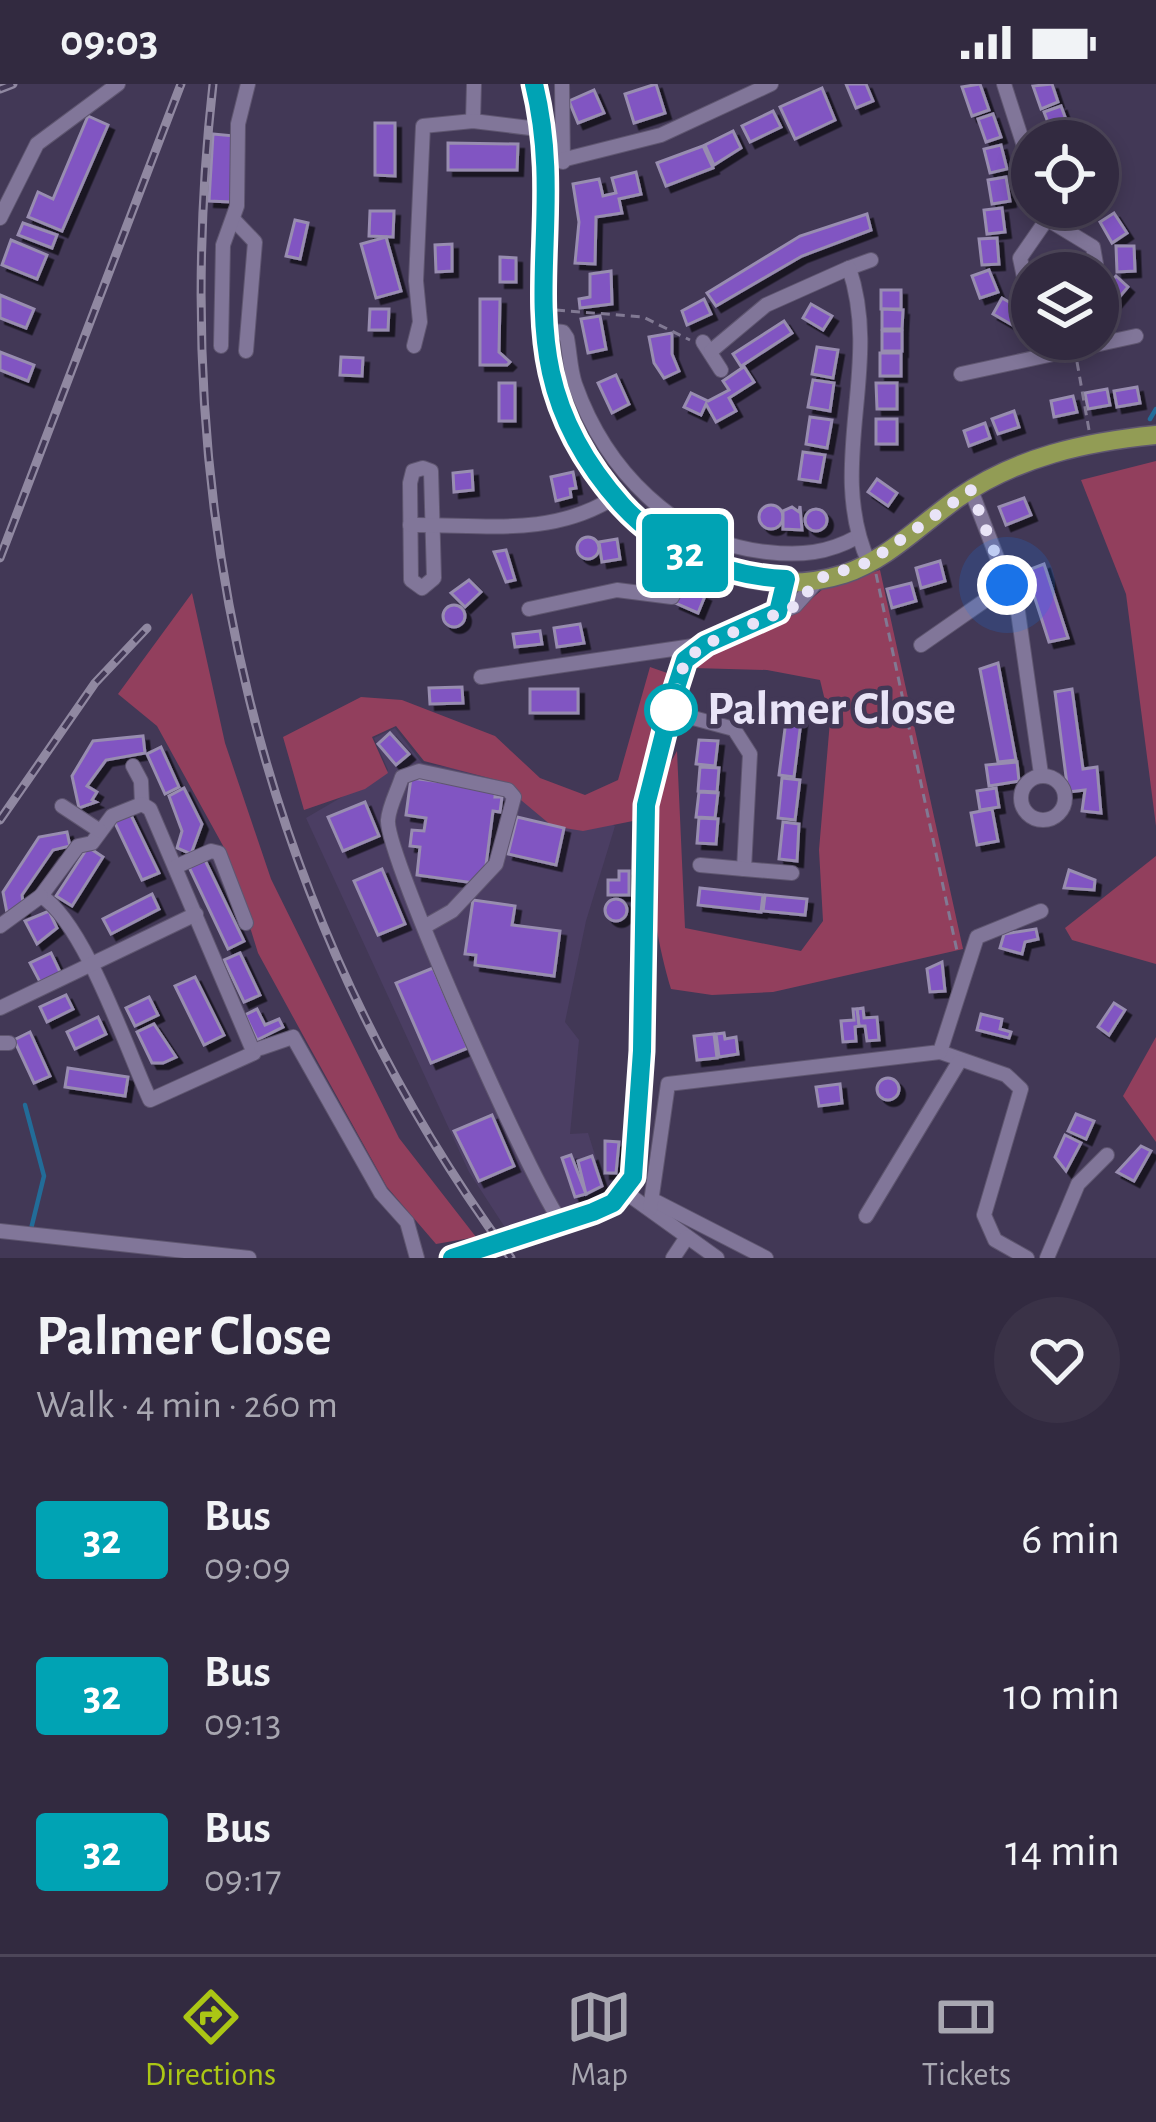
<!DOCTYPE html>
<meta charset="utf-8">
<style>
body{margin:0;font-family:"Alegreya Sans",sans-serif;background:#3a3247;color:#f1f3f6;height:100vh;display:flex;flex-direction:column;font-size:45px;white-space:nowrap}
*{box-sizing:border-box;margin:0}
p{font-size:39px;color:#a8a7b1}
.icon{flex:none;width:66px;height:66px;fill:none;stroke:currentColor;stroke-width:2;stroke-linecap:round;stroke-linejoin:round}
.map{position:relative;height:1174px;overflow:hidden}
.sheet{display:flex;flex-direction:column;background:#322a40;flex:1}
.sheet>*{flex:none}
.badge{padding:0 24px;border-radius:9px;font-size:42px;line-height:78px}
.fabs{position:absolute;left:1011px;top:36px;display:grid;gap:24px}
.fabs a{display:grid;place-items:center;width:108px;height:108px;border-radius:50%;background:#322a40;box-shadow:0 6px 18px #0003,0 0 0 3px #4d4659;font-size:60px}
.you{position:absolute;width:60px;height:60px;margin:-30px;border:9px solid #fff;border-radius:50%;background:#1a73e8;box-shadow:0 0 0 18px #1a73e833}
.map>.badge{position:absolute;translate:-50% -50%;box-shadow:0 0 0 6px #fff}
.round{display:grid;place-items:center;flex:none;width:126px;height:126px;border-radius:63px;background:#3a3247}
.headline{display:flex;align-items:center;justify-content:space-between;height:204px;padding:0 36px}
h1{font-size:57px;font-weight:700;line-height:90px}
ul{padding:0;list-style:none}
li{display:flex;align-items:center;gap:36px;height:156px;padding:0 36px}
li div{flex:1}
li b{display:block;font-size:45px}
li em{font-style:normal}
li .badge{min-width:132px;font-weight:700;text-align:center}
.status{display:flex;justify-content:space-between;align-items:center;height:84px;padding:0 60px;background:#322a40;direction:ltr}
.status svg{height:33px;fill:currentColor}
.dock{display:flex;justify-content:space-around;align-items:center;height:168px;border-top:3px solid #4d4659;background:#322a40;font-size:33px;color:#a8a7b1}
.dock a{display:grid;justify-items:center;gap:6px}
.dock .active{color:#abc615}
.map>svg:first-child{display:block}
</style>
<div class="status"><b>09:03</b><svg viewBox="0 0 49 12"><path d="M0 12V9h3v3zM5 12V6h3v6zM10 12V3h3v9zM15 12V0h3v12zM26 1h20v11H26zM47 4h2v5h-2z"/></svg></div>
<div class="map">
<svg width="1156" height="1174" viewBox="0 0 1156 1174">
<defs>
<filter id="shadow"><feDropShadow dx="5.5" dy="5.5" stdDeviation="0" flood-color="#0009"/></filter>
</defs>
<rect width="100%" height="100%" fill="#423856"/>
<path fill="#4b3e63" d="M 395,644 L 422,679 L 516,694 L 615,742 L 586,837 L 565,938 L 579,956 L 570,1050 L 588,1049 L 607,1109 L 569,1130 L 506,1145 L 469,1088 L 306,734 L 388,686 L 374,654 Z"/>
<g fill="#923f5d">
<path d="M 1156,377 L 1156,742 L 1126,510 L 1081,396 Z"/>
<path d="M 880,486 L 963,865 L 773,908 L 712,911 L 671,905 C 654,848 641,768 656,709 C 659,695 670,680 677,667 L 685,844 L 801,867 L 823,837 L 819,766 L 830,637 L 820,596 L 767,586 L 693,584 L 698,573 L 802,523 L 824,504 Z"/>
<path d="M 192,509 L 225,659 L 271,795 L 399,1054 L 476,1153 L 436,1160 L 387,1103 L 304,953 L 258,869 L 227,769 L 157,642 L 118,610 Z"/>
<path d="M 650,583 L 670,590 L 638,736 L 583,747 L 552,742 L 497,696 L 424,677 L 396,642 L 372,653 L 388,689 L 365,705 L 304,726 L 283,653 L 361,613 L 402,616 L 495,652 L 540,694 L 585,711 L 618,696 Z"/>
<path d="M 1156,772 L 1156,880 L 1072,856 L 1065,844 Z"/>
<path d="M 1156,953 L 1156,1058 L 1123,1012 Z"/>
</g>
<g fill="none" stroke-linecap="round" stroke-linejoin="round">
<g stroke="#226c98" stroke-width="4.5">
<path d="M 1150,335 L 1156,325"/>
<path d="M 25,1021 L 44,1092 L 31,1145"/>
</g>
</g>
<g fill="#8155c2" stroke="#988db0" stroke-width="3" filter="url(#shadow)">
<path d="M 656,0 L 665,29 L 634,39 L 625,10 Z"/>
<path d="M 846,0 L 866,0 L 873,17 L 856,24 Z"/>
<path d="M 980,0 L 989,26 L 972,32 L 962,3 Z"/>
<path d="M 1052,0 L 1058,18 L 1041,25 L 1033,2 Z"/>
<path d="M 822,4 L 835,36 L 795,55 L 780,23 Z"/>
<path d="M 594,6 L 604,29 L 578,39 L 569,17 Z"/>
<path d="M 1061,22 L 1074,57 L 1055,57 L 1044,28 Z"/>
<path d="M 773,27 L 781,43 L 750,58 L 742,42 Z"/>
<path d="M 993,30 L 1001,53 L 986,58 L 978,35 Z"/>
<path d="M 88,32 L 108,41 L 62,147 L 28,133 L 38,108 L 53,115 Z"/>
<path d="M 375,39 L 395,39 L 395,92 L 375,91 Z"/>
<path d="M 733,47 L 741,64 L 714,81 L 705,61 Z"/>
<path d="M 213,50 L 235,52 L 231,118 L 209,117 Z"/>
<path d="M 448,59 L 518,60 L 517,86 L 448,86 Z"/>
<path d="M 1001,61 L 1007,85 L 990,89 L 984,65 Z"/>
<path d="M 703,62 L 713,84 L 666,102 L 657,79 Z"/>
<path d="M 636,88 L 641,110 L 619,115 L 622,129 L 596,133 L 595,180 L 575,179 L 579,138 L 573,100 L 599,95 L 603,112 L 616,109 L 612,94 Z"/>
<path d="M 1006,93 L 1010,117 L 992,120 L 988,96 Z"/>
<path d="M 1002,124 L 1005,148 L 987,150 L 984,126 Z"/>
<path d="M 370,127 L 394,127 L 393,153 L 369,152 Z"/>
<path d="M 1114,129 L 1127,149 L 1112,159 L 1100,138 Z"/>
<path d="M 867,130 L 871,146 L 802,172 L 716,222 L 707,209 L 800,152 Z"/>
<path d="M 295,136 L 308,139 L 300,175 L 286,172 Z"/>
<path d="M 23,139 L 57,151 L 52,164 L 18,151 Z"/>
<path d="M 386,153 L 401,207 L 376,214 L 361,160 Z"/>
<path d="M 997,154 L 999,180 L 982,181 L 979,155 Z"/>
<path d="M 11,156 L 47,171 L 37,195 L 2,181 Z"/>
<path d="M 452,160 L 452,187 L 436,188 L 435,161 Z"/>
<path d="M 1116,162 L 1134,162 L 1135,187 L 1117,188 Z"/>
<path d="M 500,173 L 516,174 L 516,198 L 500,198 Z"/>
<path d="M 989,186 L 998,208 L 980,214 L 972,192 Z"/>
<path d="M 611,187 L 612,220 L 580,224 L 579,215 L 590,213 L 590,190 Z"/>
<path d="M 1116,192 L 1128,203 L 1111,223 L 1098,211 Z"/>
<rect x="881" y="206" width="20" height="19"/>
<path d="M 0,211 L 34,225 L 26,244 L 0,234 Z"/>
<path d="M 1002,214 L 1023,226 L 1014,242 L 993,230 Z"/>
<path d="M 480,215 L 500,215 L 499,268 L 510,278 L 507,281 L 480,281 Z"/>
<path d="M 704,215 L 711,230 L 687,241 L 682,227 Z"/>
<path d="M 811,220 L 832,232 L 823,246 L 803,234 Z"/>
<path d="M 370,225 L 389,225 L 388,246 L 369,246 Z"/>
<path d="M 882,225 L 903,226 L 902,245 L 882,245 Z"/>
<path d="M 600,232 L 606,265 L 588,269 L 581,235 Z"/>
<path d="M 784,237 L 792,249 L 743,281 L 754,298 L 729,314 L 736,327 L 716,338 L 706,320 L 701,331 L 684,323 L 691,309 L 708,317 L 729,306 L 723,297 L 742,284 L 733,270 Z"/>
<rect x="882" y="247" width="20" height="20"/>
<path d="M 672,249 L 672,270 L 679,287 L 664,294 L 654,279 L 649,253 Z"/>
<path d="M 817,263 L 838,266 L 833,294 L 812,290 Z"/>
<path d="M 0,268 L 34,281 L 28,297 L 0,286 Z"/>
<rect x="880" y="269" width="21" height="23"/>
<path d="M 341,273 L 363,274 L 362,292 L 340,291 Z"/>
<path d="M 616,291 L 629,320 L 612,329 L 598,299 Z"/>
<path d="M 813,296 L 834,299 L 830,327 L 808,323 Z"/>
<rect x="499" y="299" width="16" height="38"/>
<path d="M 876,299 L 897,299 L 897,325 L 877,325 Z"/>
<path d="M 1137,303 L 1140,319 L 1117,323 L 1114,307 Z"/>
<path d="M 1107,305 L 1110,321 L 1088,325 L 1085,309 Z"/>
<path d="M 1073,312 L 1077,328 L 1054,333 L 1051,317 Z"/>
<path d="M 1014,327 L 1019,343 L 998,350 L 992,335 Z"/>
<path d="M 810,333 L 832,336 L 827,364 L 806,360 Z"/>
<rect x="876" y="335" width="21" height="25"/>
<path d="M 985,339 L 990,354 L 969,362 L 964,347 Z"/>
<path d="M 803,368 L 825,371 L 820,398 L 799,395 Z"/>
<path d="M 472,387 L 473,406 L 454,408 L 453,389 Z"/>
<path d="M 573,388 L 576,404 L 570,405 L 571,413 L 556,417 L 551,393 Z"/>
<path d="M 877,395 L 897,409 L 888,422 L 868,408 Z"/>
<path d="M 1024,414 L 1031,431 L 1006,441 L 999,423 Z"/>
<circle cx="771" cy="433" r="12"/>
<path d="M 800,422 L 802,446 L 783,445 L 783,427 L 792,423 L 799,428 Z"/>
<circle cx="816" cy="436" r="11"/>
<circle cx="588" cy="464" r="11"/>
<path d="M 617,455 L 620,475 L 602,478 L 599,458 Z"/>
<path d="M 506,466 L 515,496 L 506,498 L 494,468 Z"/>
<path d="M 940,477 L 945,497 L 921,504 L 916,484 Z"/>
<path d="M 1044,480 L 1068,554 L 1049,558 L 1026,487 Z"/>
<path d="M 469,496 L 481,508 L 465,523 L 451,509 Z"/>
<path d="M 911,499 L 916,517 L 892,524 L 887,505 Z"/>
<path d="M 682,502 L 705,512 L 698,529 L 675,519 Z"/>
<circle cx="454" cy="532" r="11"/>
<path d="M 580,540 L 584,559 L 557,563 L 554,544 Z"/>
<path d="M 540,547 L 542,560 L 515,563 L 513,550 Z"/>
<path d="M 998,579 L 1016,676 L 998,678 L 980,585 Z"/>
<path d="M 462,603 L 463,619 L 430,620 L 429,604 Z"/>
<rect x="530" y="605" width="48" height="24"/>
<path d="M 1072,605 L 1083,685 L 1097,683 L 1101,729 L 1082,727 L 1085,706 L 1068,708 L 1055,608 Z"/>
<path d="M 787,629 L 802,630 L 794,693 L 779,691 Z"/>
<path d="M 390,649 L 409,670 L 396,681 L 378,660 Z"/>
<path d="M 143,652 L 145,669 L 106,676 L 87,702 L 97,708 L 92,716 L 96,718 L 79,724 L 72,692 L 93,657 Z"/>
<path d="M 699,656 L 718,657 L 715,682 L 696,680 Z"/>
<path d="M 161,663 L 179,703 L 165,710 L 147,670 Z"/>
<path d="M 1017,678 L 1019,697 L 989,702 L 986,681 Z"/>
<path d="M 700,683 L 719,684 L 717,708 L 698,707 Z"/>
<path d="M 411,694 L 496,705 L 495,713 L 502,713 L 500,728 L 493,727 L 485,789 L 474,799 L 417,791 L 420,763 L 410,762 L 412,746 L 424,747 L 426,734 L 406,731 Z"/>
<path d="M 782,694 L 800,696 L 795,736 L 778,734 Z"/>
<path d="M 184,704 L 202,740 L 191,770 L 177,764 L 182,747 L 169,712 Z"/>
<path d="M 996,704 L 999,723 L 980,726 L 977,707 Z"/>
<path d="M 699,708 L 718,709 L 715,734 L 696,733 Z"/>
<path d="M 365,718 L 379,752 L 343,767 L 328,733 Z"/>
<path d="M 992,725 L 998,757 L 977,761 L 971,729 Z"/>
<path d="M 129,727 L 159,789 L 142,796 L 113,735 Z"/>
<path d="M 517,733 L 564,744 L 556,781 L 508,770 Z"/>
<path d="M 699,734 L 718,735 L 716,760 L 697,759 Z"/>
<path d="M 783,738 L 799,740 L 797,777 L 779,775 Z"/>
<path d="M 67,748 L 70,762 L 53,766 L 22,811 L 24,826 L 7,829 L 3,808 L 39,753 Z"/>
<path d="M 88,763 L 103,773 L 72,822 L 56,812 Z"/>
<path d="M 204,774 L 244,857 L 228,865 L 188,781 Z"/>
<path d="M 382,785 L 405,840 L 378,851 L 354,797 Z"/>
<path d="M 1069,786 L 1095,796 L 1094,806 L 1064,804 Z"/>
<path d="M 619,787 L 629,787 L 629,811 L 608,811 L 608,796 L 619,796 Z"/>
<path d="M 700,804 L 763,811 L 761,828 L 698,821 Z"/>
<path d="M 152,810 L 159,825 L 111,850 L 103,835 Z"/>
<path d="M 765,811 L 807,815 L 805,831 L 763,827 Z"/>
<circle cx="616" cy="826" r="11"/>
<path d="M 473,816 L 515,822 L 512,841 L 560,847 L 554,892 L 475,881 L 476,871 L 465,870 Z"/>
<path d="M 49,827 L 57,844 L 37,860 L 25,837 Z"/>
<path d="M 1036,845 L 1038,855 L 1025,858 L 1022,870 L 1000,864 L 1004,850 Z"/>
<path d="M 51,869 L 61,890 L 40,898 L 30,879 Z"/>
<path d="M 240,869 L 260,911 L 244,918 L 224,876 Z"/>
<path d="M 942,878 L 945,907 L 930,908 L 927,885 Z"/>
<path d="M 433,884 L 468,964 L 431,979 L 396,899 Z"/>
<path d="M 195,893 L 224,951 L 204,961 L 175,902 Z"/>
<path d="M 66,911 L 73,925 L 47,938 L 40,923 Z"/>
<path d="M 149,913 L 158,931 L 135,942 L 126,924 Z"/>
<path d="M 1114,919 L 1125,926 L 1109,951 L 1098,943 Z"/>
<path d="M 863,924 L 864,934 L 877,933 L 879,956 L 867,957 L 865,942 L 859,942 L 857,925 Z"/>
<path d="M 257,925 L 265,941 L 279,935 L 283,943 L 257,956 L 245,931 Z"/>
<path d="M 853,925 L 857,925 L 859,942 L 855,943 L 856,957 L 843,958 L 841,937 L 854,936 Z"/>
<path d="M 981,930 L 1002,935 L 1000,945 L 1011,948 L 1009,954 L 977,946 Z"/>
<path d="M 98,933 L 106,950 L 75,965 L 67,948 Z"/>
<path d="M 154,940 L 176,973 L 163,979 L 152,979 L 137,948 Z"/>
<path d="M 30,948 L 50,992 L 34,999 L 14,956 Z"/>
<path d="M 724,949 L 725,955 L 736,953 L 738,970 L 719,973 L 716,950 Z"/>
<path d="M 714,950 L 717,974 L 697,976 L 694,952 Z"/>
<path d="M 68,984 L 128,993 L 125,1012 L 65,1003 Z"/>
<circle cx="888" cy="1005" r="11"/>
<path d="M 840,1000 L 842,1019 L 819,1022 L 816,1003 Z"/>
<path d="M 1076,1030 L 1094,1037 L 1086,1055 L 1068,1047 Z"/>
<path d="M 492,1031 L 514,1082 L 479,1097 L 454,1047 Z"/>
<path d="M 1065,1051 L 1081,1059 L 1066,1087 L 1055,1073 Z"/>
<path d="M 605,1057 L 619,1058 L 616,1089 L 605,1089 Z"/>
<path d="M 1141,1062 L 1151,1067 L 1134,1097 L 1117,1088 Z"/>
<path d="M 571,1071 L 586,1110 L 575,1113 L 562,1074 Z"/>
<path d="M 592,1072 L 602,1102 L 586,1110 L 578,1077 Z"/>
</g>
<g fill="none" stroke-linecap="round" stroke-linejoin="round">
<defs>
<g id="minor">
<path d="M 562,0 L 563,78"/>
<path d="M 1004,0 L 1032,87"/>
<path d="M 473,37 L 474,0"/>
<path d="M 546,80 L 661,51 L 771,0"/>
<path d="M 1043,123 L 1047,135 L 1093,163 L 1096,180 L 1090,189"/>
<path d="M 0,134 L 37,60 L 118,0"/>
<path d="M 234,136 L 255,158 L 246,267"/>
<path d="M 849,184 L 871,176"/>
<path d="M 1032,200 L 1024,193 L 1020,174 L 1047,135"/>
<path d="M 544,246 L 563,248 L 567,254 C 570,270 570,285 575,300 C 605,385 675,459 767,468 C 801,472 828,469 857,453"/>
<path d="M 703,258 L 721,286"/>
<path d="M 221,262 L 223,161 L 237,122 L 238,40 L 248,0"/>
<path d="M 414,262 L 420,238 L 416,197 L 423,42 L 473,37 L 546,46"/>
<path d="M 711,267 L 766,221 L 849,184 C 883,283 825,382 869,479"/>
<path d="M 961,290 L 1136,252"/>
<path d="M 423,384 L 431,387 L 434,494 L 422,504 L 411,496 L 410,399 L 413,387 Z"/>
<path d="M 971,406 L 1018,528 L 1041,690"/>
<path d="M 410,441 C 481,440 551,454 615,413"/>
<path d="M 529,525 L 617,506 L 672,513 L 693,473"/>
<path d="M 921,561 L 1007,501"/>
<path d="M 481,593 L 700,561"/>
<path d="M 671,628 L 734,645 L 750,670 L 744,785 L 792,789"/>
<path d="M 133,682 L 141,697 L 142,720"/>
<circle cx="1043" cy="714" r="22"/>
<path d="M 142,720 L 150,725 L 254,969 L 150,1016 C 127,966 84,838 41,812 L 78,762 L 92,759 L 112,732 Z"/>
<path d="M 62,722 L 100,747"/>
<path d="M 700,781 L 744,785"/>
<path d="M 175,783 L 211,767 L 219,769 L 246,839"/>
<path d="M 0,842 L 41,812"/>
<path d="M 424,843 L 452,827 L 496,780 L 514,713 L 508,706 L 419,687 L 402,693 C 398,706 389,722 388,736 C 385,770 534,1105 562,1139"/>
<path d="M 0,924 L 196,830"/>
<path d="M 0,959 L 9,959"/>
<path d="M 261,964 L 293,953 L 381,1109 L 407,1138 L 417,1174"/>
<path d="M 940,968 L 1006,991 L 1021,1005 L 984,1131 L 995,1156 L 1027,1174"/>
<path d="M 625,1108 L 717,1174"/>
<path d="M 655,1117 L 766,1174"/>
<path d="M 650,1125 L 668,1000 L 940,968 L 977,853 L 1041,827"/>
<path d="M 866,1132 L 959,978"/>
<path d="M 0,1147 L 249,1174"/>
<path d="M 452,1174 C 502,1157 609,1140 633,1093 L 642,967 L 646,721 L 674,610 L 685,576 L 705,560 L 795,522 L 820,494"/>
<path d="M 673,1174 L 687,1153"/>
<path d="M 1047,1174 L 1078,1100 L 1107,1071"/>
</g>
<path id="major" d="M 534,0 C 558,96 526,194 550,291 C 580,412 711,532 844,490 C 887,476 921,440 958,414 C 1017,373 1085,358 1156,351"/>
</defs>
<use href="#minor" stroke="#5f5670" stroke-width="16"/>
<use href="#major" stroke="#5f5670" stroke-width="21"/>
<g stroke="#817993" stroke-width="3" stroke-dasharray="9 6" stroke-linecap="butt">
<path d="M 556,226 L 643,233 L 690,256"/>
<path d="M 1077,278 L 1089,346"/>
<path d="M 876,490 L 957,867"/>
</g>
<use href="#minor" stroke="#817699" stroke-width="14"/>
<use href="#major" stroke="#929c55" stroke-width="18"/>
<defs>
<g id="rail">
<path d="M 213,0 C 166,421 258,830 511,1174"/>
<path d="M 0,5 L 13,0"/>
<path d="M 0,474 L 181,0"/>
<path d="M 0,736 L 95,599 L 147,544"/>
</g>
</defs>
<use href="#rail" stroke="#9088a1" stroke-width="9"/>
<use href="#rail" stroke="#423856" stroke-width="4.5" stroke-dasharray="14" stroke-linecap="butt"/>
</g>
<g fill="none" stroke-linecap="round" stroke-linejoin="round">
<defs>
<path id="line" d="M 452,1174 L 593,1128 L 613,1119 L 633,1093 L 642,967 L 646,721 L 674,610 L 685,576 L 706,560 L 778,528 L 786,495 C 724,492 664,467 622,421 C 491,275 573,158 534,0"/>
</defs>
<use href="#line" stroke="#fff" stroke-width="27"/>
<use href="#line" stroke="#00a3b4" stroke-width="18"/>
<path stroke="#e9e4f7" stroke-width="12" stroke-dasharray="0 21.6" d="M 671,626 L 685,576 L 706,560 L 795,522 L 820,494 L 869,478 L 971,406 L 1007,501"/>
</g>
<circle fill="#fff" stroke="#00a3b4" stroke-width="6" cx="671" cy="626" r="24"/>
<g text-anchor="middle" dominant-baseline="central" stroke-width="9" stroke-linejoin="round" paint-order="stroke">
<g font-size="48" font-weight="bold" fill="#e9e4f7" stroke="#423856" text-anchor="start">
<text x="707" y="626">Palmer Close</text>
</g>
</g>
</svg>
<div class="fabs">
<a><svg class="icon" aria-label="locate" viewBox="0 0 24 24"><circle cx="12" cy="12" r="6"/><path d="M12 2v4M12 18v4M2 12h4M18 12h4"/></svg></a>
<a><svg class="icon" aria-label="layers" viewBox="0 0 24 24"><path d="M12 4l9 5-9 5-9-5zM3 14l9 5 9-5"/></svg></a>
</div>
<div class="you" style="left:1007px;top:501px"></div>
<b class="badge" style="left:685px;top:469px;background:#00a3b4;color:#fff">32</b>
</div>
<section class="sheet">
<div class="headline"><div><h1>Palmer Close</h1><p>Walk · 4 min · 260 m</p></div><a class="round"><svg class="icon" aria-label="heart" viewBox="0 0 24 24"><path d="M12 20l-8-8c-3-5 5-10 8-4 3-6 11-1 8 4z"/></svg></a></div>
<ul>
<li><span class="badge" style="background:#00a3b4;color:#fff">32</span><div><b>Bus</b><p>09:09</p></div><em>6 min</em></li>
<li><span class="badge" style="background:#00a3b4;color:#fff">32</span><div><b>Bus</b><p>09:13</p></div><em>10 min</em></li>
<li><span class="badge" style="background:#00a3b4;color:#fff">32</span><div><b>Bus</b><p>09:17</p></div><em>14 min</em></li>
</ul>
</section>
<nav class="dock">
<a class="active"><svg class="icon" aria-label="directions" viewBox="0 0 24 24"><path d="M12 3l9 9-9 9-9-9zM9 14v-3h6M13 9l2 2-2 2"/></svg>Directions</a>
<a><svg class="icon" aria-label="map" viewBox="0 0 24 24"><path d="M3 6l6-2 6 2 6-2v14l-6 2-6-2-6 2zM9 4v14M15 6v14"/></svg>Map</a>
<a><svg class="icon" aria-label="tickets" viewBox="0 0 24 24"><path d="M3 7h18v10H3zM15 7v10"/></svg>Tickets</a>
</nav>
